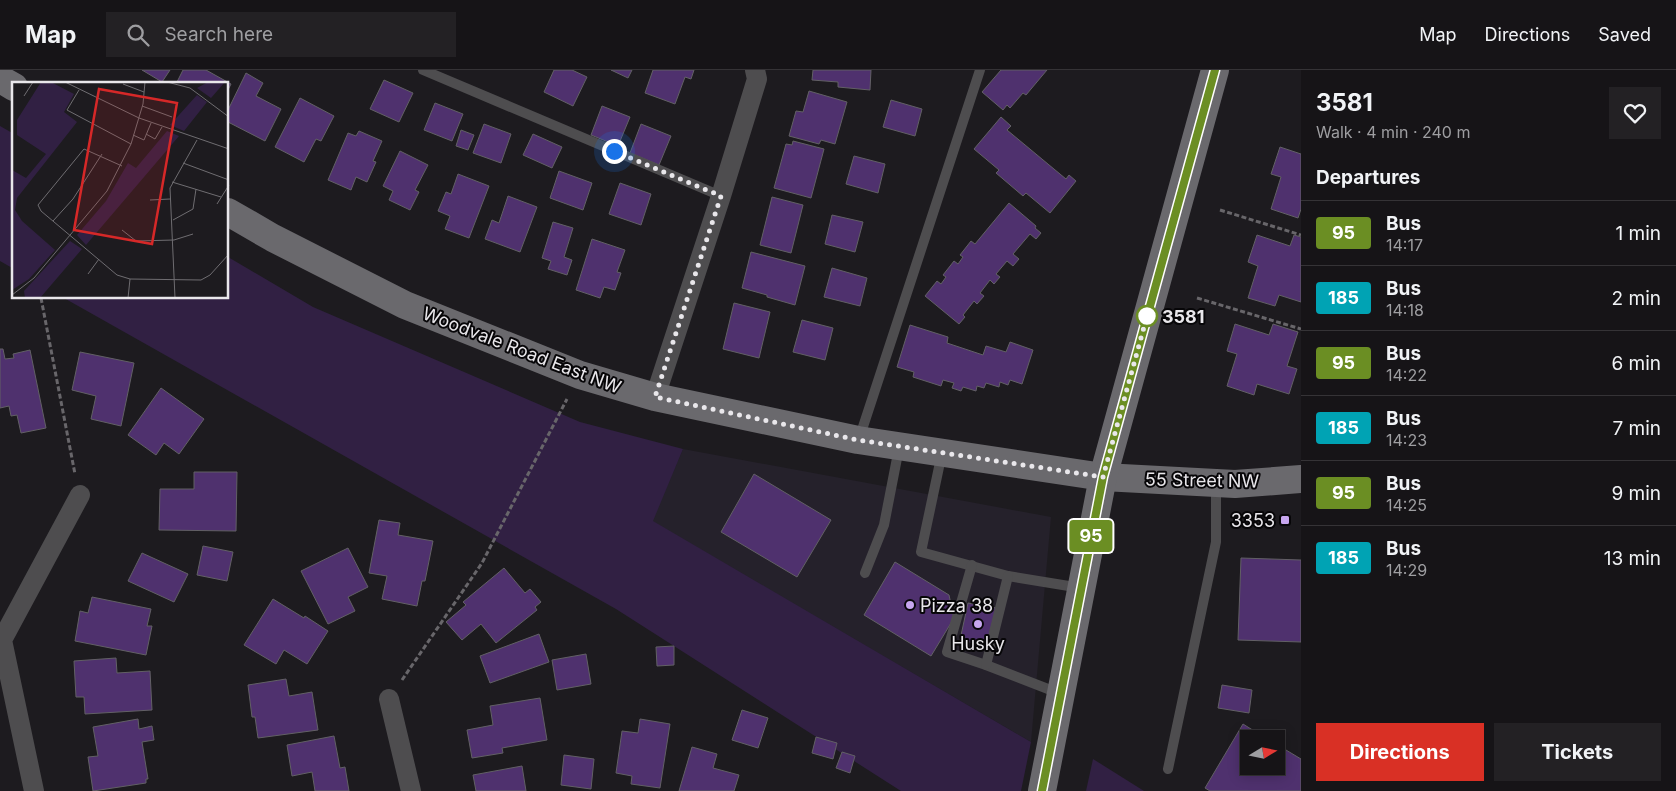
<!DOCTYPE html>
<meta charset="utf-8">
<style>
body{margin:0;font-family:Inter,sans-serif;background:#232124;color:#f1f3f6;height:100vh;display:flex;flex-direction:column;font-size:19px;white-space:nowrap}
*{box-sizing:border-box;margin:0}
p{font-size:16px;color:#9e9ea1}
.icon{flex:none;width:28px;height:28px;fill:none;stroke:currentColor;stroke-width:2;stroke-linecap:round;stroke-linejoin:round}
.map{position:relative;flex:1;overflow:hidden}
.drawer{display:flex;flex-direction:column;background:#161417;width:375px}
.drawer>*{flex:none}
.badge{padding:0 10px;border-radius:4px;font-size:18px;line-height:32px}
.needle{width:32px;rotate:80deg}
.fabs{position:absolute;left:1240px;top:660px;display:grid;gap:10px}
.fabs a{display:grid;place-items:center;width:45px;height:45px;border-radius:0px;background:#161417;box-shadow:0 2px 12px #0003,0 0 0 1px #353336;font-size:25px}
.you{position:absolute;width:25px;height:25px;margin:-12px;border:4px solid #fff;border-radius:50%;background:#1a73e8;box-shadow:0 0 0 8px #1a73e833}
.map>.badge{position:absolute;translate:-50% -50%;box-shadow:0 0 0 2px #fff}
h2{padding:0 15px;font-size:19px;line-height:45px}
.round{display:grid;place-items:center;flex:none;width:52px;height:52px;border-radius:0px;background:#232124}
.head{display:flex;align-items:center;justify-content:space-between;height:85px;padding:0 15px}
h1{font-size:24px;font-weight:700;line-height:38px}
.button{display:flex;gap:10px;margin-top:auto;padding:10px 15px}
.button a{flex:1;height:58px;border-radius:0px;background:#d93025;color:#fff;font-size:20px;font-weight:700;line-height:58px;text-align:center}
.button a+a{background:#232124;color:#f1f3f6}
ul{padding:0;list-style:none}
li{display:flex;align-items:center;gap:15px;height:65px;padding:0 15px;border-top:1px solid #353336}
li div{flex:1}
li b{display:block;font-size:19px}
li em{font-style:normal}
li .badge{min-width:55px;font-weight:700;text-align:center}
header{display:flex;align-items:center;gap:30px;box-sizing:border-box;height:70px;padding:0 25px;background:#161417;border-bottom:1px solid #353336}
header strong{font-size:24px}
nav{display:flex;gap:28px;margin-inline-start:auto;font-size:18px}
.search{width:350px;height:45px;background:#232124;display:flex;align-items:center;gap:12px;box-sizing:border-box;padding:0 18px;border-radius:0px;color:#9e9ea1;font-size:19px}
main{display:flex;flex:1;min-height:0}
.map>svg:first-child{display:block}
</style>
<header>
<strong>Map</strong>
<div class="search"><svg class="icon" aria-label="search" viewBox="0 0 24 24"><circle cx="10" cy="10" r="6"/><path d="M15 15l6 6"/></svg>Search here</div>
<nav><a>Map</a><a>Directions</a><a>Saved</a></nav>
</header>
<main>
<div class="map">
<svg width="1301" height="721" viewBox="0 0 1301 721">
<rect width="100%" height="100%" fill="#1d1b1f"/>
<path fill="#25212b" d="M 683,379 L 1051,447 L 1031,672 L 652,451 Z"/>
<g fill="#312043">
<path d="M 0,56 L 14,64 L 14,199 L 0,191 Z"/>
<path d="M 228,187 L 313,237 L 580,352 L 683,379 L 653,451 L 1031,672 L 1021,721 L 901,721 L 616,539 L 64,228 L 228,228 Z"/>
<path d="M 1093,689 L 1144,721 L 1086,721 Z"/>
</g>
<g fill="#4f316e" stroke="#626065">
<path d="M 142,0 L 170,0 L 162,12 Z"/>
<path d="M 183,0 L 206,0 L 231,14 L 228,20 L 228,14 L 176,14 Z"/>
<path d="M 554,0 L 572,0 L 587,7 L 573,36 L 544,22 Z"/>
<path d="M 611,0 L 632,0 L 628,8 Z"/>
<path d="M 653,0 L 694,0 L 691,9 L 685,7 L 675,34 L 645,23 Z"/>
<path d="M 813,0 L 871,0 L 870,20 L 838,17 L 838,12 L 812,10 Z"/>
<path d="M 1001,0 L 1047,0 L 1026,25 L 1023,23 L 1010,38 L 1007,35 L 1003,40 L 982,22 Z"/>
<path d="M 246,3 L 263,13 L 256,26 L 281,39 L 265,71 L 228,52 L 228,40 Z"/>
<path d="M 384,10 L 413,23 L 399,52 L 370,39 Z"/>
<path d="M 809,21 L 847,32 L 835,74 L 821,70 L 819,74 L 789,66 L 796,41 L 803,42 Z"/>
<path d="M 300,28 L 334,46 L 321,71 L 316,69 L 304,92 L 275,77 Z"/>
<path d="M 891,30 L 922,39 L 915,66 L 883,57 Z"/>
<path d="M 435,33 L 463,44 L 452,71 L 424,60 Z"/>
<path d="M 602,36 L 630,47 L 618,76 L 591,65 Z"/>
<path d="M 1001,47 L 1011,56 L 1007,60 L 1066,109 L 1069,105 L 1076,111 L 1050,143 L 1026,123 L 1023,126 L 996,103 L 999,100 L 974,79 Z"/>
<path d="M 484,54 L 511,64 L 501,93 L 473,83 Z"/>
<path d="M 641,54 L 671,66 L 659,95 L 630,83 Z"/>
<path d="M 461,60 L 474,65 L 468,80 L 456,76 Z"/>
<path d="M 359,61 L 382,71 L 373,91 L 376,92 L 367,112 L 356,107 L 351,120 L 328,110 L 348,63 L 356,66 Z"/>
<path d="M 533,64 L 562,77 L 552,98 L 523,85 Z"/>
<path d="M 793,71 L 824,79 L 811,128 L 774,118 L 786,74 L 792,75 Z"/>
<path d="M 1280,77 L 1301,84 L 1301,139 L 1298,148 L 1271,139 L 1281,107 L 1271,104 Z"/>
<path d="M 400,81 L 428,95 L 415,120 L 419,122 L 410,140 L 389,130 L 393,121 L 383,116 Z"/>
<path d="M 854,86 L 885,94 L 878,123 L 846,114 Z"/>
<path d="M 559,101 L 592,113 L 583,140 L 550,128 Z"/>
<path d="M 458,104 L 489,116 L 469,168 L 445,159 L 450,146 L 438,141 L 446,122 L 451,124 Z"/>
<path d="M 620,113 L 651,124 L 641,155 L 609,144 Z"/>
<path d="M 508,126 L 537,137 L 520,182 L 485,169 L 492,150 L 499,153 Z"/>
<path d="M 772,127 L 803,135 L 791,183 L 760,175 Z"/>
<path d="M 1009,133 L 1036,156 L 1035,158 L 1041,163 L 1036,169 L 1030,164 L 1013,184 L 1019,189 L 1013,196 L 1007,191 L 996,204 L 1000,207 L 994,214 L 990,210 L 980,223 L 984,226 L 977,234 L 974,231 L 963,245 L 965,247 L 959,254 L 925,226 L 937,211 L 941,214 L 946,207 L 943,205 L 954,191 L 958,194 L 963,187 L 960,185 L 971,171 L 975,174 Z"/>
<path d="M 832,145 L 863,152 L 855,182 L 825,174 Z"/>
<path d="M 553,152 L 573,158 L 564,187 L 572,190 L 567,205 L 548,199 L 551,191 L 542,188 Z"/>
<path d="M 1257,165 L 1290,176 L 1294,165 L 1301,167 L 1301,232 L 1279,225 L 1275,236 L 1248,228 L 1258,196 L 1248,192 Z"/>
<path d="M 592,169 L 625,180 L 617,202 L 621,203 L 615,220 L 604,217 L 600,228 L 576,220 Z"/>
<path d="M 751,182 L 805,196 L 795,235 L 767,227 L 767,225 L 742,218 Z"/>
<path d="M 832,198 L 867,208 L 860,236 L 824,227 Z"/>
<path d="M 734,233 L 770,242 L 759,288 L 723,279 Z"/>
<path d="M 802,250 L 833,258 L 825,290 L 793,282 Z"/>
<path d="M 1235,254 L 1269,265 L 1273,254 L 1298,262 L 1287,296 L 1297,299 L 1289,324 L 1257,314 L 1254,325 L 1227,316 L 1237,284 L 1227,281 Z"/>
<path d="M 910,255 L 948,267 L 947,273 L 983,285 L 986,276 L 1006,282 L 1010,272 L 1033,280 L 1022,314 L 1010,310 L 1008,315 L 1000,312 L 999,317 L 986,313 L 984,318 L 977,316 L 976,321 L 963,317 L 961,321 L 952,318 L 954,313 L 943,310 L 941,316 L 913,307 L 914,302 L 897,297 Z"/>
<path d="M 0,279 L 3,279 L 5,289 L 14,288 L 13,284 L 30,280 L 46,358 L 21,363 L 17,345 L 11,346 L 9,336 L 0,338 Z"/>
<path d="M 80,282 L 134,293 L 121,356 L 91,349 L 96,326 L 72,320 Z"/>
<path d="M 161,318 L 204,349 L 179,384 L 164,373 L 156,385 L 128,365 Z"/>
<path d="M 194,402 L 237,402 L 236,461 L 159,460 L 160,419 L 194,419 Z"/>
<path d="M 754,404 L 831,450 L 797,507 L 721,462 Z"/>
<path d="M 379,450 L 400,453 L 398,465 L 433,471 L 425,511 L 422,511 L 417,536 L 382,529 L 387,506 L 369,503 Z"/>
<path d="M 203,476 L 233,482 L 227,511 L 197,505 Z"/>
<path d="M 348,478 L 368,517 L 348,527 L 355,541 L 328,554 L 301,501 Z"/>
<path d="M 142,483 L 188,504 L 174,532 L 128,511 Z"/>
<path d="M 1241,488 L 1301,490 L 1301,572 L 1238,570 Z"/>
<path d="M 895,492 L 949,525 L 954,548 L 931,586 L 864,545 Z"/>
<path d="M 504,498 L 525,523 L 530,519 L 541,532 L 535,537 L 537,540 L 496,573 L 481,554 L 462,570 L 446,552 L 466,535 L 463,532 Z"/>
<path d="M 92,527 L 151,539 L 147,556 L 152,556 L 146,585 L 75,571 L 80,541 L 88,543 Z"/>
<path d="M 273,529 L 304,548 L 305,546 L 328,561 L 307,594 L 284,580 L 276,594 L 244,575 Z"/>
<path d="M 968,533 L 996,538 L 989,576 L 960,570 Z"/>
<path d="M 539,564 L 549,592 L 490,613 L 480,586 Z"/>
<path d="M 674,576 L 674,595 L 657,596 L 656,577 Z"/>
<path d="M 586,584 L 591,614 L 557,620 L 552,590 Z"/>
<path d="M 116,588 L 117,603 L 150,601 L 152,640 L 85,644 L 84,627 L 76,627 L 74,591 Z"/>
<path d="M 286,609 L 289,626 L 312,622 L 318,660 L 258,668 L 255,647 L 252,647 L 248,615 Z"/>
<path d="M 1222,615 L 1252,620 L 1249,643 L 1218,638 Z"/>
<path d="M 540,628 L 547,670 L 502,678 L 503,683 L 472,688 L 467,660 L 493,655 L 490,636 Z"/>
<path d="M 742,640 L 768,648 L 758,678 L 732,670 Z"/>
<path d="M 138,649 L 139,659 L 152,656 L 154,670 L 142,672 L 148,709 L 146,709 L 146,713 L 93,721 L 88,687 L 98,686 L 93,657 Z"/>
<path d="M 640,649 L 670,654 L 660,718 L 631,714 L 632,706 L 616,703 L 622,661 L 638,663 Z"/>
<path d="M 1243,654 L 1267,669 L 1249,669 L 1249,696 L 1276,696 L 1276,674 L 1301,689 L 1301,721 L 1210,721 L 1205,718 Z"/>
<path d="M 334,666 L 340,698 L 345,697 L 349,721 L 315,721 L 312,702 L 292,706 L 287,675 Z"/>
<path d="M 816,667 L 837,673 L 833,689 L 812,683 Z"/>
<path d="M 692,677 L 717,684 L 713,698 L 739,705 L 734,721 L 679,721 Z"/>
<path d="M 842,682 L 855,686 L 850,703 L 836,698 Z"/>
<path d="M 564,685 L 594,689 L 591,719 L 561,715 Z"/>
<path d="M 522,696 L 526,721 L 476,721 L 473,705 Z"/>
</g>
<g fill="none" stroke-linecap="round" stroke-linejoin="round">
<g stroke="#68666a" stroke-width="3" stroke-dasharray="5 2.5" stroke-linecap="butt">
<path d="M 1220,140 L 1301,165"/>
<path d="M 41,228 L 75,404"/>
<path d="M 1197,228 L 1301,259"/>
<path d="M 402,610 L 482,493 L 567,329"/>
</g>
<g stroke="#4e4d4f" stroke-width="10">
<path d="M 423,0 L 721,126"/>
<path d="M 859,369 L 980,0"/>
<path d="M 942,383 L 921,482 L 1008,506 L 1081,518"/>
<path d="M 972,495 L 947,582 L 986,595 L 1061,624"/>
<path d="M 865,503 L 884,455 L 899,378"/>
<path d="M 986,595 L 1008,506"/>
<path d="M 1168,699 L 1216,472 L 1216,414"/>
</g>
<g stroke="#4e4d4f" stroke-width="20">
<path d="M 655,327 L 721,126 L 757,9 L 755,0"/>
<path d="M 389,629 L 411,721"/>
<path d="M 34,721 L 2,570 L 80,425"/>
</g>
<g stroke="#6a696d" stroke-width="28">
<path d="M 0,9 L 14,17"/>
<path d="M 228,142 L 273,168 L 405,235 L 580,305 L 655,327 L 858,370 L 1103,407 L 1235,414 L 1301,409"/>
<path d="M 1042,721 L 1103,407 L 1215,0"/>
</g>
</g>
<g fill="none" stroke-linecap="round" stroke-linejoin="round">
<defs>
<path id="line" d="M 1042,721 L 1103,407 L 1215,0"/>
</defs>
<use href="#line" stroke="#fff" stroke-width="11"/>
<use href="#line" stroke="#6b8e23" stroke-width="8"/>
<path stroke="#e9e7eb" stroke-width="5" stroke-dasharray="0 9" d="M 614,81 L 721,126 L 655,327 L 858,370 L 1103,407 L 1147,246"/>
</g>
<circle fill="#fff" stroke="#6b8e23" stroke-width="2.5" cx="1147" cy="246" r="10"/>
<g fill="#c7a6ef" stroke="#070608" stroke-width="2">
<rect x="1280" y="445" width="10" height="10" rx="2.5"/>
<circle cx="910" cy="535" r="5"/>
<circle cx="978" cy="554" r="5"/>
</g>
<g text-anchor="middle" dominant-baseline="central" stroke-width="4" stroke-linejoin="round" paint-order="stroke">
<g font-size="18" font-weight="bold" fill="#e9e7eb" stroke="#070608" text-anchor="start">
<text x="1162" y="246">3581</text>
</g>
<g font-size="18" fill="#e9e7eb" stroke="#070608">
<text transform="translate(522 280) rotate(21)">Woodvale Road East NW</text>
<text transform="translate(1202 410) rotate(1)">55 Street NW</text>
</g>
<g font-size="18" fill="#e9e7eb" stroke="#070608" text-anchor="end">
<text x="1275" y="450">3353</text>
<text x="920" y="535" text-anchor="start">Pizza 38</text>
<text x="978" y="573" text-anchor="middle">Husky</text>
</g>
</g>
<g transform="translate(12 12)">
<rect width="216" height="216" fill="#1d1b1f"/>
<path d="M 29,0 L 39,0 L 62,12 L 52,30 L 65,40 L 5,116 L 3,128 L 10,139 L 43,168 L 17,197 L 0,208 L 0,88 L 14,96 L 34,72 L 5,53 L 5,38 ZM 196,0 L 213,0 L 199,16 L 185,6 ZM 185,13 L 195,20 L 172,49 L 158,43 ZM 155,49 L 167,54 L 74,163 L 65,153 L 94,119 L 116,81 L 124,86 ZM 58,159 L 70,167 L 28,216 L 13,216 L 12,209 Z" fill="#312043"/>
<path fill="none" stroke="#6f6d71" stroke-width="1" d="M 53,0 L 127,36 L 217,67M 155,0 L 178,6 L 217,35M 111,2 L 132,10M 67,8 L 55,28 L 119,62M 12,14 L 21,0M 130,24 L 160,35M 134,52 L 143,57 L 150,45M 121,53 L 132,58 L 139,41M 171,81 L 217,98M 110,84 L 72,67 L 26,123 L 29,129 L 105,193 L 118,197 L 189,198 L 198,193 L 217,172M 160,100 L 209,115M 138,118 L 158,117M 205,122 L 217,103M 161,138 L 181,127 L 184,107M 41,139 L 61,117 L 90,72M 110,148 L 124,159 L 162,158 L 181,152M 76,192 L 87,177M 0,213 L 22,196 L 95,109 L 119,62 L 131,22 L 133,0M 116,216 L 118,197M 163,216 L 158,106 L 185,58"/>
<path fill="#d62828" fill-opacity="0.15" stroke="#d62828" stroke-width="2.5" d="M 87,7 L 165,21 L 140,162 L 62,148 Z"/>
<rect width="216" height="216" fill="none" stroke="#e9e7eb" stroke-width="2.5"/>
</g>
</svg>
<div class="fabs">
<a><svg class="needle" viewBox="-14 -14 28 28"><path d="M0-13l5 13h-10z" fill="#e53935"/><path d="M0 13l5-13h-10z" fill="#9e9ea1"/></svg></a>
</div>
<div class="you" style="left:614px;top:81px"></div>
<b class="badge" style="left:1091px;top:466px;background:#6b8e23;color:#fff">95</b>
</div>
<section class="drawer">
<div class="head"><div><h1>3581</h1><p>Walk · 4 min · 240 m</p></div><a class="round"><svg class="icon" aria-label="heart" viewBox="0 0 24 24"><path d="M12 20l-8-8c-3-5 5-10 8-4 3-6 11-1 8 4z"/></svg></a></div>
<h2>Departures</h2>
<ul>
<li><span class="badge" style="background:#6b8e23;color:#fff">95</span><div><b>Bus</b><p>14:17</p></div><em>1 min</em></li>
<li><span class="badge" style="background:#00a3b4;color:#fff">185</span><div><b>Bus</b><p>14:18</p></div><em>2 min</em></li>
<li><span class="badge" style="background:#6b8e23;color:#fff">95</span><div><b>Bus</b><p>14:22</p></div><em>6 min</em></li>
<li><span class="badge" style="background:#00a3b4;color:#fff">185</span><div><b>Bus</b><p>14:23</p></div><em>7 min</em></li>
<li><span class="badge" style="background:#6b8e23;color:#fff">95</span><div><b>Bus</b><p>14:25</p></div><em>9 min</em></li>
<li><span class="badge" style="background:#00a3b4;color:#fff">185</span><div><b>Bus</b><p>14:29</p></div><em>13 min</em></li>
</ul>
<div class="button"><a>Directions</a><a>Tickets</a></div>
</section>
</main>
